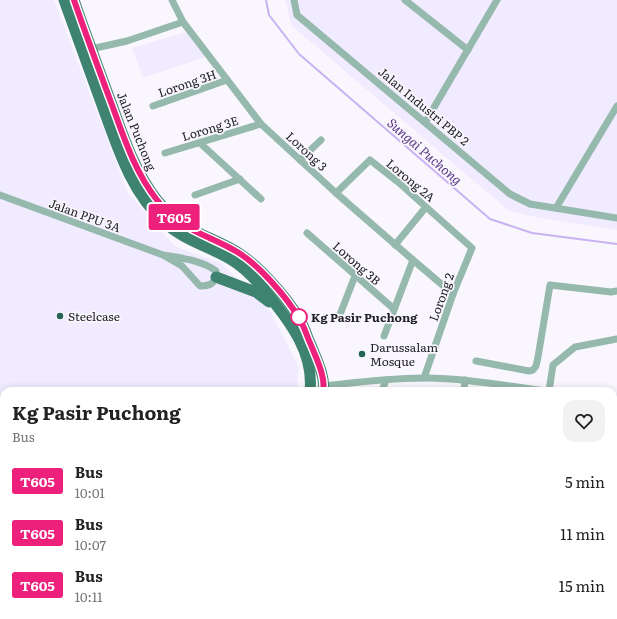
<!DOCTYPE html>
<style>
body{margin:0;font-family:Literata,serif;background:#f2f2f2;color:#222;height:100vh;display:flex;flex-direction:column;font-size:15px;white-space:nowrap}
*{box-sizing:border-box;margin:0}
p{font-size:13px;color:#767676}
.icon{flex:none;width:22px;height:22px;fill:none;stroke:currentColor;stroke-width:2;stroke-linecap:round;stroke-linejoin:round}
.map{position:relative;flex:1;overflow:hidden}
.drawer{position:absolute;left:0px;top:387px;width:617px;height:232px;display:flex;flex-direction:column;background:#fff;border-radius:12px 12px 0 0;box-shadow:0 2px 10px #0003}
.drawer>*{flex:none}
.badge{padding:0 8px;border-radius:3px;font-size:14px;line-height:26px}
.map>.badge{position:absolute;translate:-50% -50%;box-shadow:0 0 0 2px #fff}
.round{display:grid;place-items:center;flex:none;width:42px;height:42px;border-radius:12px;background:#f2f2f2}
.overview{display:flex;align-items:center;justify-content:space-between;height:68px;padding:0 12px}
h1{font-size:19px;font-weight:700;line-height:30px}
ul{padding:0;list-style:none}
li{display:flex;align-items:center;gap:12px;height:52px;padding:0 12px}
li div{flex:1}
li b{display:block;font-size:15px}
li em{font-style:normal}
li .badge{min-width:44px;font-weight:700;text-align:center}
.map>svg:first-child{display:block}
</style>
<div class="map">
<svg width="617" height="619" viewBox="0 0 617 619">
<rect width="100%" height="100%" fill="#f9f6fe"/>
<g fill="#f1ebff">
<path d="M 0,0 L 54,0 L 128,193 L 176,247 L 221,263 L 268,307 L 299,367 L 297,391 L 4,391 L 4,406 L 0,405 Z"/>
<path d="M 285,0 L 617,0 L 617,230 L 540,218 L 509,211 L 292,26 Z"/>
<path d="M 186,32 L 206,57 L 143,78 L 132,48 Z"/>
</g>
<path fill="#dccdf8" d="M 0,431 L 4,432 L 4,453 L 0,452 Z"/>
<g fill="none" stroke-linecap="round" stroke-linejoin="round">
<path stroke="#c9b2f2" stroke-width="2" d="M 266,0 L 269,15 L 299,54 L 490,219 L 532,233 L 617,244"/>
<g stroke="#96b9ad" stroke-width="7">
<path d="M 172,0 L 183,22 L 261,124 L 336,193 L 413,260 L 453,294"/>
<path d="M 294,0 L 297,15 L 510,194 L 530,204 L 617,218"/>
<path d="M 405,0 L 468,50"/>
<path d="M 91,49 L 127,41 L 183,22"/>
<path d="M 153,106 L 227,80"/>
<path d="M 426,121 L 497,0"/>
<path d="M 200,143 L 261,199"/>
<path d="M 165,153 L 261,124"/>
<path d="M 300,160 L 321,140"/>
<path d="M 336,193 L 370,160 L 398,182 L 472,248 L 453,294 L 424,378"/>
<path d="M 0,195 L 163,255 L 182,266 L 200,286 C 211,286 216,283 216,271 C 202,260 180,258 163,255"/>
<path d="M 195,195 L 240,179"/>
<path d="M 556,208 L 617,106"/>
<path d="M 307,233 L 394,309"/>
<path d="M 395,245 L 426,207"/>
<path d="M 339,317 L 355,276"/>
<path d="M 384,336 L 413,260"/>
<path d="M 476,361 L 529,371 L 533,370 L 536,366 L 538,357 L 550,285 L 611,292 L 617,291"/>
<path d="M 324,386 C 357,382 391,378 425,378 C 465,378 506,386 546,391"/>
<path d="M 382,391 L 386,380"/>
<path d="M 464,391 L 465,380"/>
<path d="M 549,391 L 553,365 L 575,347 L 617,339"/>
<path d="M 613,432 L 617,432"/>
<path d="M 613,495 L 617,496"/>
<path d="M 613,543 L 617,544"/>
<path d="M 0,614 L 4,612"/>
<path d="M 64,615 L 75,619"/>
<path d="M 590,615 L 617,618"/>
<path d="M 529,619 L 529,615"/>
</g>
<g stroke="#659a88" stroke-width="10">
<path d="M 312,615 L 320,619"/>
<path d="M 326,615 L 334,619"/>
</g>
<g stroke="#3d836f" stroke-width="11">
<path d="M 64,0 C 77,36 90,72 103,108 C 118,149 131,192 164,222 C 183,240 208,246 230,259 C 246,268 258,282 269,296 C 291,323 314,354 310,391"/>
<path d="M 74,0 C 86,35 99,70 112,105 C 124,138 135,172 157,200 C 180,229 202,233 232,249 C 255,261 287,297 300,320 C 305,328 307,337 311,345 C 316,358 326,377 323,391"/>
<path d="M 216,277 L 256,292 L 269,302"/>
<path d="M 192,619 L 194,615"/>
<path d="M 208,619 L 210,615"/>
</g>
</g>
<g fill="none" stroke-linecap="round" stroke-linejoin="round">
<defs>
<path id="line" d="M 74,0 C 86,35 99,70 112,105 C 124,138 135,172 157,200 C 180,229 202,233 232,249 C 256,261 287,297 300,320 C 305,328 307,337 311,345 C 316,358 326,377 323,391"/>
</defs>
<use href="#line" stroke="#fff" stroke-width="9"/>
<use href="#line" stroke="#ed207b" stroke-width="6"/>
</g>
<g fill="#236452" stroke="#f9f6fe" stroke-width="1.5">
<circle cx="60" cy="316" r="4"/>
<circle cx="362" cy="354" r="4"/>
</g>
<circle fill="#fff" stroke="#ed207b" stroke-width="2" cx="299" cy="317" r="8"/>
<g text-anchor="middle" dominant-baseline="central" stroke-width="3.5" stroke-linejoin="round" paint-order="stroke">
<g font-size="12" fill="#232226" stroke="#f9f6fe">
<text transform="translate(187 83) rotate(-19)">Lorong 3H</text>
<text transform="translate(424 106) rotate(40)">Jalan Industri PBP 2</text>
<text transform="translate(210 128) rotate(-17)">Lorong 3E</text>
<text transform="translate(137 131) rotate(68)">Jalan Puchong</text>
<text transform="translate(307 151) rotate(43)">Lorong 3</text>
<text transform="translate(411 180) rotate(40)">Lorong 2A</text>
<text transform="translate(85 215) rotate(20)">Jalan PPU 3A</text>
<text transform="translate(357 263) rotate(41)">Lorong 3B</text>
<text transform="translate(441 297) rotate(-70)">Lorong 2</text>
</g>
<g font-size="12" fill="#232226" stroke="#f9f6fe" text-anchor="start">
<text x="68" y="316">Steelcase</text>
<text x="370" y="347">Darussalam<tspan x="370" dy="14">Mosque</tspan></text>
</g>
<g font-size="12" font-weight="bold" fill="#232226" stroke="#f9f6fe" text-anchor="start">
<text x="311" y="317">Kg Pasir Puchong</text>
</g>
<g font-size="13" font-style="italic" fill="#5a3b86" stroke="#f9f6fe">
<text transform="translate(425 151) rotate(41)">Sungai Puchong</text>
</g>
</g>
</svg>
<b class="badge" style="left:174px;top:217px;background:#ed207b;color:#fff">T605</b>
<section class="drawer">
<div class="overview"><div><h1>Kg Pasir Puchong</h1><p>Bus</p></div><a class="round"><svg class="icon" aria-label="heart" viewBox="0 0 24 24"><path d="M12 20l-8-8c-3-5 5-10 8-4 3-6 11-1 8 4z"/></svg></a></div>
<ul>
<li><span class="badge" style="background:#ed207b;color:#fff">T605</span><div><b>Bus</b><p>10:01</p></div><em>5 min</em></li>
<li><span class="badge" style="background:#ed207b;color:#fff">T605</span><div><b>Bus</b><p>10:07</p></div><em>11 min</em></li>
<li><span class="badge" style="background:#ed207b;color:#fff">T605</span><div><b>Bus</b><p>10:11</p></div><em>15 min</em></li>
</ul>
</section>
</div>
